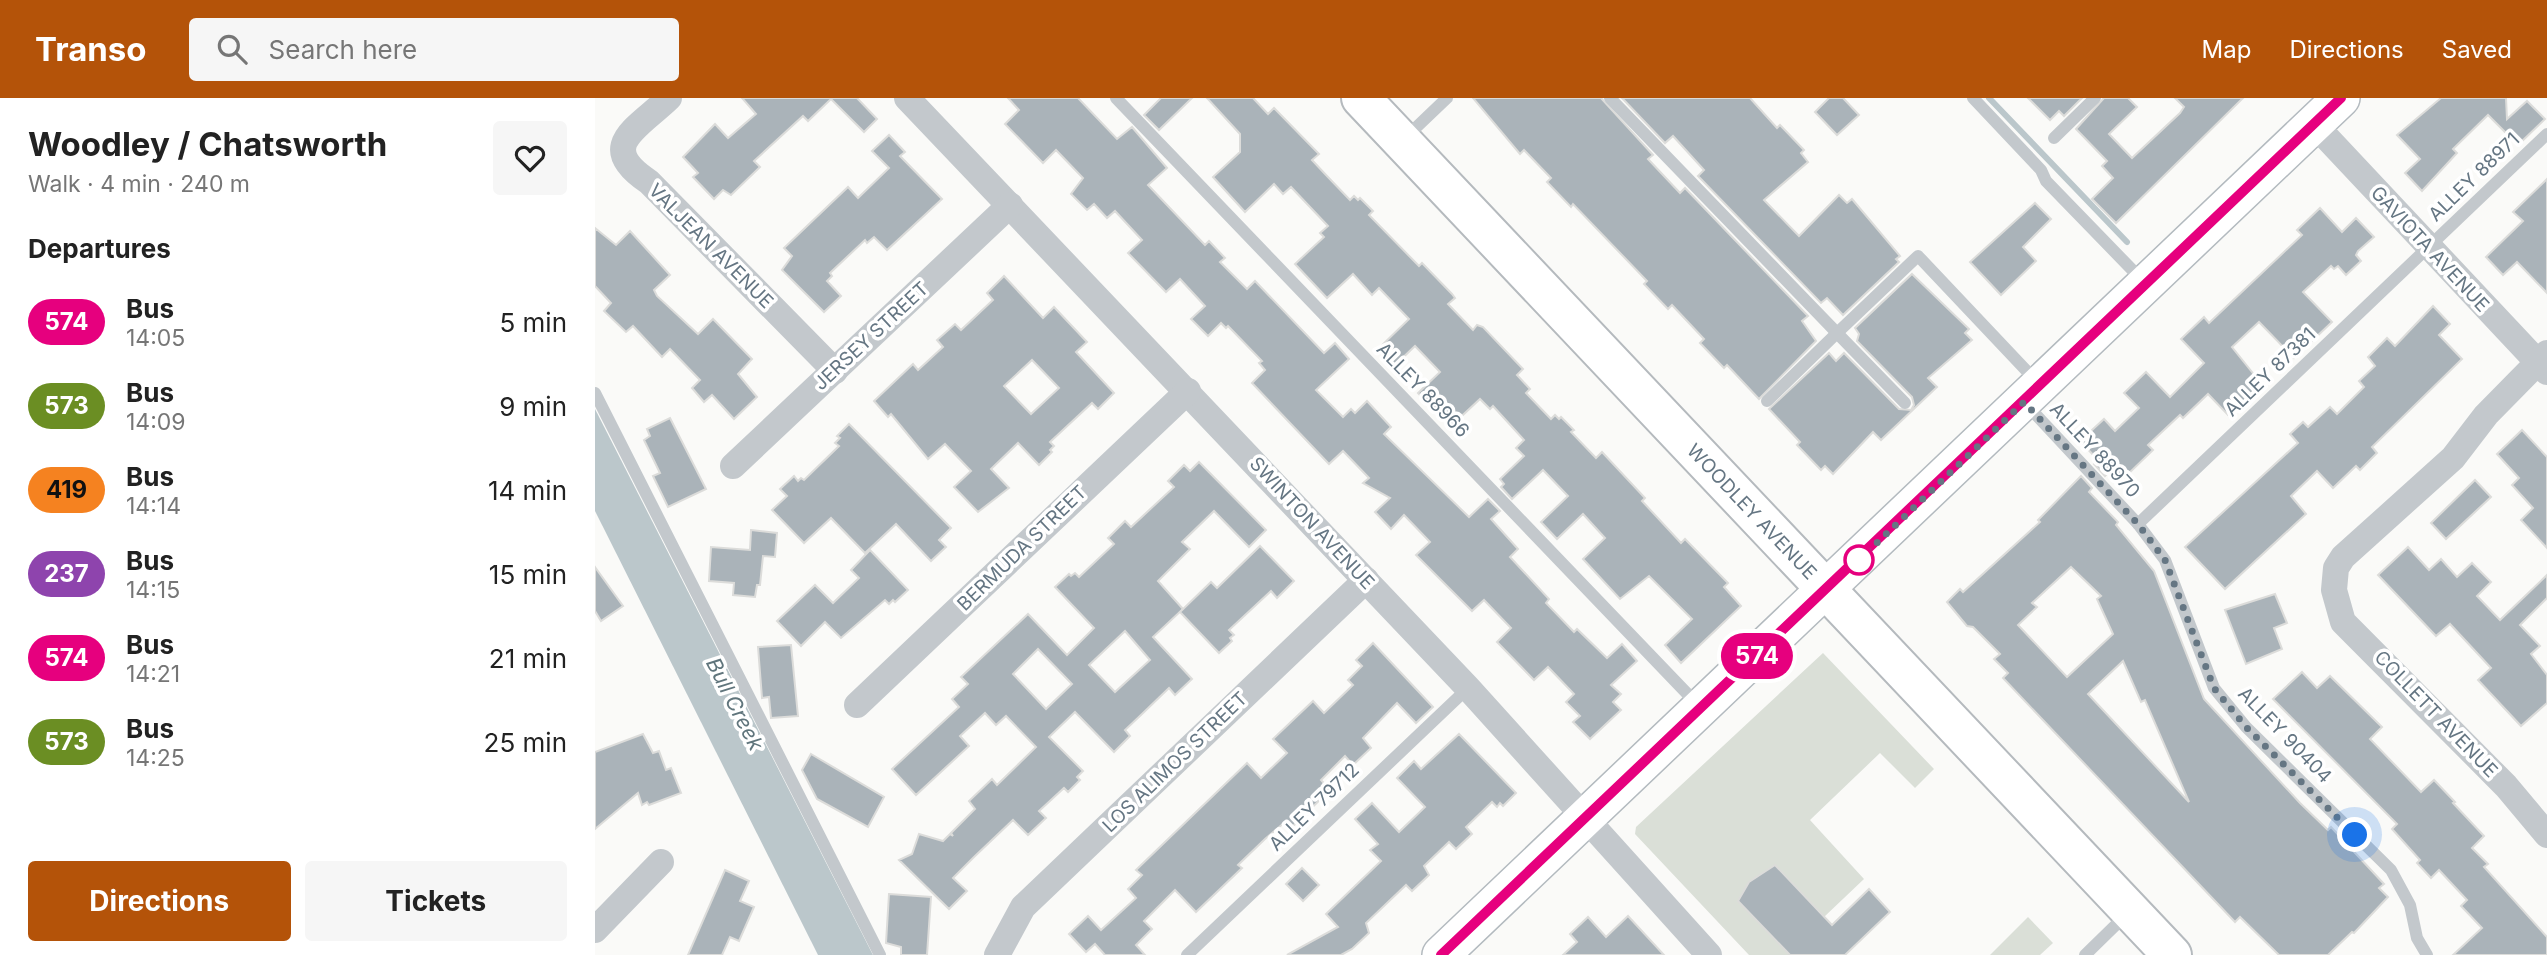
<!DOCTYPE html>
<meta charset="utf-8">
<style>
body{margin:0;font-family:Inter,sans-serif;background:#f6f6f6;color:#222;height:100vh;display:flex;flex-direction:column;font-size:26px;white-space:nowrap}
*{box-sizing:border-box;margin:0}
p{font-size:23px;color:#767676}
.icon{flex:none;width:38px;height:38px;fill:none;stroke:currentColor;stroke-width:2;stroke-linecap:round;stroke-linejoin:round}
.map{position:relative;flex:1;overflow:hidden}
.sheet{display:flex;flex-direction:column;background:#fff;width:595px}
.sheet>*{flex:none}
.badge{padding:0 14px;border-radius:23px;font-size:24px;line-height:46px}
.you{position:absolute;width:35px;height:35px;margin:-18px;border:5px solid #fff;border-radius:50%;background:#1a73e8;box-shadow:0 0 0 10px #1a73e833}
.map>.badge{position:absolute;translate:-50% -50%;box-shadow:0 0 0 4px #fff}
h2{padding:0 28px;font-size:26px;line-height:63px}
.round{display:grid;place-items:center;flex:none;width:74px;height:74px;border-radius:7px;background:#f6f6f6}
.headline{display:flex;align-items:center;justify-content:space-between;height:119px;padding:0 28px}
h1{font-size:33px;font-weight:700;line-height:52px}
.button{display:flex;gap:14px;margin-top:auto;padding:14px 28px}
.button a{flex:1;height:80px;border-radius:7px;background:#b45309;color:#fff;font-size:28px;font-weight:700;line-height:80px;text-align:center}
.button a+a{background:#f6f6f6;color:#222}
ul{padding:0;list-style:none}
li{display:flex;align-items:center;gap:21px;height:84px;padding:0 28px}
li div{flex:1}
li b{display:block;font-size:26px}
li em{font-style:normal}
li .badge{min-width:77px;font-weight:700;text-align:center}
header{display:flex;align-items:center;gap:42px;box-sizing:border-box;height:98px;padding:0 35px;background:#b45309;color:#fff}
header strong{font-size:33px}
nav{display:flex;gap:38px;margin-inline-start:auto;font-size:24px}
.search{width:490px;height:63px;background:#f6f6f6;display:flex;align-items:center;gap:18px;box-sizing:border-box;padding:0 24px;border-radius:7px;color:#767676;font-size:26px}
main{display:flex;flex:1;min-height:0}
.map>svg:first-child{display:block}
</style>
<header>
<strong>Transo</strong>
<div class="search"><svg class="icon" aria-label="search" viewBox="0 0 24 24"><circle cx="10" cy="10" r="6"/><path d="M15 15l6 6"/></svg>Search here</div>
<nav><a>Map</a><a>Directions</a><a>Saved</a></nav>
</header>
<main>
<section class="sheet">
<div class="headline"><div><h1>Woodley / Chatsworth</h1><p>Walk · 4 min · 240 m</p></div><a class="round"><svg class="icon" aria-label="heart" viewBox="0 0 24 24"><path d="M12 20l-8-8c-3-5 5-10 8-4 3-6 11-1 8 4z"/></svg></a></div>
<h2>Departures</h2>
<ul>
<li><span class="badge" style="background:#e6007e;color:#fff">574</span><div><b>Bus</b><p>14:05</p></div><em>5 min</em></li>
<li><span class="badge" style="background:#6b8e23;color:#fff">573</span><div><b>Bus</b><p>14:09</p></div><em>9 min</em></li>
<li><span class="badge" style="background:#f58220;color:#111">419</span><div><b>Bus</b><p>14:14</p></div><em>14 min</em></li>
<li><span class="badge" style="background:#8e44ad;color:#fff">237</span><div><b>Bus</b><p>14:15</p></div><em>15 min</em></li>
<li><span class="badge" style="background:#e6007e;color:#fff">574</span><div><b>Bus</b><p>14:21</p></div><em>21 min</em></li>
<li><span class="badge" style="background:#6b8e23;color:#fff">573</span><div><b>Bus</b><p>14:25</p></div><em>25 min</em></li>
</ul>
<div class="button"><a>Directions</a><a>Tickets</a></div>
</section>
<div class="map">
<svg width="1952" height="857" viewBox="0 0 1952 857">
<rect width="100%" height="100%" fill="#fafaf8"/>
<g fill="#dadfd7">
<path d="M 1228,555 L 1339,671 L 1320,690 L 1285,655 L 1215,722 L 1269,781 L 1229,819 L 1154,784 L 1143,803 L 1195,857 L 1154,857 L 1040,736 L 1041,729 Z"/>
<path d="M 1433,819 L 1458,845 L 1445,857 L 1395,857 Z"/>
</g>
<path fill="#bbc7cb" d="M 0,311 L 278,857 L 223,857 L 0,413 Z"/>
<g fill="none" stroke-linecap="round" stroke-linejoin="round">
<path stroke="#bbc7cb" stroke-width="6" d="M 1394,0 L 1532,144"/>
</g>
<g fill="#aab3b9" stroke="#dcdcda" stroke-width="2" fill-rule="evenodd">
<path d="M 147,0 L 262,0 L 282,21 L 269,34 L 236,1 L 213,23 L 208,18 L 159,63 L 165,69 L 136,97 L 128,92 L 119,101 L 98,79 L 103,75 L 88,59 L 120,26 L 133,40 L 161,16 Z"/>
<path d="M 413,0 L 483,0 L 522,41 L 537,29 L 572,70 L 553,87 L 610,147 L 614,143 L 630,160 L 625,164 L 652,191 L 660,183 L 729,255 L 740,245 L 754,261 L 721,292 L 748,319 L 756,311 L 760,315 L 772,303 L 796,329 L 789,336 L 874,419 L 893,401 L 905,413 L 896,421 L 923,451 L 915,459 L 954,501 L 951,505 L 979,534 L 982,531 L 1012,560 L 1027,546 L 1042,563 L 1016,587 L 1026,596 L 1018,604 L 1026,612 L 995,641 L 978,624 L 985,618 L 971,604 L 979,596 L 953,569 L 939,582 L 902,544 L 916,530 L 889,502 L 877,513 L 821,457 L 835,444 L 809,417 L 796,431 L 780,414 L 795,400 L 768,385 L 774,380 L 748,353 L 734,366 L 657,285 L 670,272 L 664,265 L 667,263 L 633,228 L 631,230 L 626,225 L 613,238 L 596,221 L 610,208 L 585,181 L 571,194 L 533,155 L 547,142 L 520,113 L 512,120 L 499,106 L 492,112 L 476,96 L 488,80 L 461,52 L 448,65 L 410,26 L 424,12 Z"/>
<path d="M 566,0 L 597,0 L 564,32 L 549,17 Z"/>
<path d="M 612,0 L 658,0 L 673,16 L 679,10 L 724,56 L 717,62 L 731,77 L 755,102 L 759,98 L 763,102 L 765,100 L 778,113 L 774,117 L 824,168 L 827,165 L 857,196 L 860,200 L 853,206 L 878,232 L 882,227 L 888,229 L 928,271 L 922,277 L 935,291 L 931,295 L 956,321 L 960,317 L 964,321 L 966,319 L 979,332 L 976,334 L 1001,360 L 1007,354 L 1050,400 L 1047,403 L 1086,445 L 1090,441 L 1133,485 L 1129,489 L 1146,508 L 1086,565 L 1070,547 L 1097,521 L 1054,478 L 1025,501 L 988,461 L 1010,440 L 988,416 L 962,441 L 946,424 L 973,398 L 948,372 L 917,401 L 906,389 L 909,386 L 905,381 L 929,358 L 921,350 L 929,342 L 898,308 L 895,311 L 885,301 L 855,329 L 823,295 L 845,274 L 820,248 L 798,269 L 782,252 L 814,221 L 784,190 L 777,197 L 758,176 L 732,200 L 700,166 L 729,139 L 725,135 L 733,128 L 696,89 L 688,96 L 679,86 L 650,114 L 618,79 L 645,54 L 645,36 Z"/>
<path d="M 878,0 L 1006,0 L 1058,57 L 1053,61 L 1085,95 L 1090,90 L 1213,218 L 1207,223 L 1221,243 L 1164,301 L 1132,267 L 1129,270 L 1105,245 L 1109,241 L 1077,207 L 1073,211 L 1049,186 L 1052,183 L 978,106 L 976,109 L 952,84 L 956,80 L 929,52 L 925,56 Z"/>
<path d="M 1027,0 L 1155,0 L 1182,30 L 1185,27 L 1209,52 L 1206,55 L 1213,64 L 1169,102 L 1204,138 L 1244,97 L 1252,105 L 1257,101 L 1305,158 L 1301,161 L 1304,164 L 1248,217 L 1232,200 L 1226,205 L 1103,78 L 1109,72 L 1078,38 L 1070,45 Z"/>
<path d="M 1234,0 L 1248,0 L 1264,17 L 1242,37 L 1220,14 Z"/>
<path d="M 1433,0 L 1487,0 L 1469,18 L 1464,13 L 1455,22 Z"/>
<path d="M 1509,0 L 1533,0 L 1542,9 L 1514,36 L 1537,60 L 1585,15 L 1589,9 L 1580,0 L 1648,0 L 1521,125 L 1497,101 L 1518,80 L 1507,68 L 1512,63 L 1481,31 Z"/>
<path d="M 1846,0 L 1911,0 L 1912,21 L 1932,3 L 1950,21 L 1923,47 L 1893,17 L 1858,51 L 1862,55 L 1827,93 L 1810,75 L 1825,61 L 1802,37 Z"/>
<path d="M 294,37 L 310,54 L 305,58 L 347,101 L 292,152 L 279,139 L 272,145 L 270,142 L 235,175 L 237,178 L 232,183 L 246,198 L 229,214 L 187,172 L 197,158 L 189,150 L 253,89 L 263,100 L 294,70 L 277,53 Z"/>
<path d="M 1952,81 L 1952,195 L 1922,164 L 1908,177 L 1891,159 L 1928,123 L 1918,114 Z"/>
<path d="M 1440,105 L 1456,121 L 1428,149 L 1441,163 L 1406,197 L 1375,164 Z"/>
<path d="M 1725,110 L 1747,134 L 1761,120 L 1779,139 L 1763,153 L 1761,157 L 1766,163 L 1751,177 L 1743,168 L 1739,171 L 1736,168 L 1708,194 L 1737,224 L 1699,260 L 1664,224 L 1637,249 L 1669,289 L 1633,317 L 1613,296 L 1588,320 L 1585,317 L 1553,347 L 1558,352 L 1529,380 L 1518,370 L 1510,378 L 1499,366 L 1503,362 L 1485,343 L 1509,321 L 1520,333 L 1544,310 L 1529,295 L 1551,274 L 1575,299 L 1609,265 L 1586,241 L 1609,219 L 1614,225 L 1707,137 L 1702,132 Z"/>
<path d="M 0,130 L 21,147 L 35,133 L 75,177 L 59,192 L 62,198 L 103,236 L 118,221 L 157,261 L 143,276 L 162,299 L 139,321 L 117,297 L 109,304 L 97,290 L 105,282 L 75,251 L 67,259 L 38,228 L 31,234 L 9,213 L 16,205 L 0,188 Z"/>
<path d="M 1317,176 L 1374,231 L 1370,235 L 1377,242 L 1333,280 L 1342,289 L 1286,342 L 1278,334 L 1238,376 L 1230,368 L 1226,372 L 1202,347 L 1205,344 L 1174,311 L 1234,255 L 1241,263 L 1249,255 L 1304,311 L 1316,312 L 1319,307 L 1317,299 L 1262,243 L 1264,236 L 1260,230 Z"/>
<path d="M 409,178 L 448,220 L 459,209 L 492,244 L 481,254 L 519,295 L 503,311 L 497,305 L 455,344 L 459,348 L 455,352 L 457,354 L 444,367 L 423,345 L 396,371 L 414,390 L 383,414 L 359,389 L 376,373 L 350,346 L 333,361 L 296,316 L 293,319 L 279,303 L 318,266 L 323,272 L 348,249 L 342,242 L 360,226 L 366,232 L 398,202 L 392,195 ZM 437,262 L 464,290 L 436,316 L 409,288 Z"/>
<path d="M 1838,208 L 1855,226 L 1844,237 L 1867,261 L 1777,349 L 1782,355 L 1765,372 L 1761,368 L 1738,390 L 1722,373 L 1696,398 L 1711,416 L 1630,491 L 1590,449 L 1703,345 L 1695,336 L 1708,324 L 1713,329 L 1735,309 L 1742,316 L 1769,289 L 1764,283 L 1780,268 L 1773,259 L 1792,240 L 1800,248 Z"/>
<path d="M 75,320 L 111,391 L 73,409 L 58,378 L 65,375 L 49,342 L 55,338 L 52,331 Z"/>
<path d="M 254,326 L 356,430 L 344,442 L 351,449 L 336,463 L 301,426 L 270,455 L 236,420 L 209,445 L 177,412 L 192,398 L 185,391 L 199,378 L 203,383 L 206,380 L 209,382 L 244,348 L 240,345 L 245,340 L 242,338 Z"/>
<path d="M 1927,332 L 1952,359 L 1952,450 L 1926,422 L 1938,410 L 1917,387 L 1924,380 L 1902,356 Z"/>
<path d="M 604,364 L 671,432 L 654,449 L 619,413 L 587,444 L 595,451 L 563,483 L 588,511 L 558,539 L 597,581 L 580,597 L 574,590 L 547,616 L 530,632 L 535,638 L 519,654 L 480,614 L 454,639 L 488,673 L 482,679 L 485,682 L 473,694 L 469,690 L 444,713 L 451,720 L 433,737 L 418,722 L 379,759 L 358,780 L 372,793 L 354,811 L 304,762 L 317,756 L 324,736 L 348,743 L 355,736 L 358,738 L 356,735 L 380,711 L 374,703 L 397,681 L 402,687 L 441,649 L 411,618 L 401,627 L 390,615 L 365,638 L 374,648 L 321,697 L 297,671 L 364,609 L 357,601 L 373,586 L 366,579 L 433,516 L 472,557 L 499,530 L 460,489 L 474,476 L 476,478 L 480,475 L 484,479 L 519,446 L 513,440 L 530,423 L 536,429 L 579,389 L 573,383 L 589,367 L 595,373 ZM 530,533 L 555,562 L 520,594 L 494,567 ZM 443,551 L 477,586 L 451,611 L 418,576 Z"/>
<path d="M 1486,378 L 1497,390 L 1494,394 L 1523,424 L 1521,427 L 1559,473 L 1609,601 L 1705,705 L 1733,732 L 1736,729 L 1789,786 L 1784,790 L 1793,799 L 1759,835 L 1757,834 L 1733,857 L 1684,857 L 1645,819 L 1640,824 L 1408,580 L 1413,575 L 1399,561 L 1405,556 L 1378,529 L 1372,528 L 1352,504 L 1365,491 L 1368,494 L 1445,424 L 1443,422 ZM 1476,469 L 1506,498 L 1502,501 L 1518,536 L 1472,579 L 1423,527 L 1442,509 L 1437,505 ZM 1528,563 L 1546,604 L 1550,602 L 1594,704 L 1493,596 Z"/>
<path d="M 1880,382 L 1896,399 L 1851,441 L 1836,425 Z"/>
<path d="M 156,432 L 182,435 L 180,459 L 168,458 L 165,487 L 162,487 L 160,499 L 138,497 L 139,485 L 114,483 L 116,449 L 155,452 Z"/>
<path d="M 665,448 L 699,483 L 682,500 L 676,493 L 634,532 L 639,537 L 635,540 L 637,543 L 624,555 L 585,514 L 616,484 L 622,490 Z"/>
<path d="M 1813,449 L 1834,472 L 1846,461 L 1862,479 L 1877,465 L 1896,484 L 1882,498 L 1905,522 L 1952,477 L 1952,500 L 1925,527 L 1945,548 L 1936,556 L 1952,577 L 1952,605 L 1926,628 L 1883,582 L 1896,570 L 1855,526 L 1841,538 L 1783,477 Z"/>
<path d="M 275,452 L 313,492 L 300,504 L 298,502 L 294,506 L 290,502 L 246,540 L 230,524 L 206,548 L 182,523 L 220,487 L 238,505 L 264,480 L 256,472 Z"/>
<path d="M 0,469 L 28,508 L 6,523 L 0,513 Z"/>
<path d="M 1680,496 L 1692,525 L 1679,530 L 1687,551 L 1651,566 L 1630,512 Z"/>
<path d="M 778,545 L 838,609 L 821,625 L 802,605 L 768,640 L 776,650 L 758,667 L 750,658 L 726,682 L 735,692 L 696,730 L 690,724 L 670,741 L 643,767 L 647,770 L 601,814 L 580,792 L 549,823 L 557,831 L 541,847 L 550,857 L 510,857 L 500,846 L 491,854 L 474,836 L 493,818 L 506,832 L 541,800 L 533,791 L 547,777 L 541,772 L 652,665 L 666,680 L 692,655 L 678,641 L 718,603 L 729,615 L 758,587 L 753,582 L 767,568 L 761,562 Z"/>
<path d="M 196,547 L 203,618 L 176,620 L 174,599 L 167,600 L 163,549 Z"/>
<path d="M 1707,574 L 1722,590 L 1735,578 L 1787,629 L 1775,641 L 1826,694 L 1839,682 L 1860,704 L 1858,705 L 1889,738 L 1877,750 L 1893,766 L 1889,769 L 1952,839 L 1952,857 L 1858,857 L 1887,830 L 1866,808 L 1872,802 L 1844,772 L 1836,780 L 1822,765 L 1825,762 L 1797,731 L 1802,726 L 1678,601 Z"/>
<path d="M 48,636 L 58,655 L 64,653 L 71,672 L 76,670 L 86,695 L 54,707 L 52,704 L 47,707 L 43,695 L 0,731 L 0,654 Z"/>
<path d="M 864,636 L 921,695 L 908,708 L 905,705 L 902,709 L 897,704 L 871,729 L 877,736 L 861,751 L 854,744 L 829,768 L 834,777 L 817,793 L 811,787 L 771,825 L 774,835 L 757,851 L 746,857 L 692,857 L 743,829 L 731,816 L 786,763 L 775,752 L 783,746 L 760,721 L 777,705 L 804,734 L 830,709 L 802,680 L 819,663 L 826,671 Z"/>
<path d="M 216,656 L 289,699 L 273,729 L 222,701 L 207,672 Z"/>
<path d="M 1180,767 L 1237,827 L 1274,791 L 1295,814 L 1250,857 L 1195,857 L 1143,803 L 1154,784 Z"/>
<path d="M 707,770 L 724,787 L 708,803 L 691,786 Z"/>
<path d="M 130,772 L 154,783 L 145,803 L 159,809 L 144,843 L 135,839 L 127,857 L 93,857 Z"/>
<path d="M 294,796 L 336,799 L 332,857 L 306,857 L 306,849 L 291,845 Z"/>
<path d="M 1033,818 L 1069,857 L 968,857 L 982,844 L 975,836 L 993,819 L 1011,839 Z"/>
</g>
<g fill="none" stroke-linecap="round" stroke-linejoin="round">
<defs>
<path id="secondary" d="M 846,857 L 1746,0"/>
<g id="primary">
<path id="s1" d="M 766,0 L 1577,857"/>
</g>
</defs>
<use href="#secondary" stroke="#b3babf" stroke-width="40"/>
<use href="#primary" stroke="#b5babe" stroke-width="42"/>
<g stroke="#c3c8cc" stroke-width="12">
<path d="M 521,0 L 1105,609"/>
<path d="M 1015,0 L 1242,235 L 1323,158 L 1443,285"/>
<path d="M 1378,0 L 1446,72 L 1451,83 L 1549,184"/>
<path d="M 1459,40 L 1500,0"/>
<path d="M 809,41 L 852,0"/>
<path d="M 0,295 L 285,857"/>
<path d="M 1172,303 L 1242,235 L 1310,305"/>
<path d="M 1429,304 L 1543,426 L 1570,462 L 1619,590 L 1651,629 L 1796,772 L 1815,807 L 1822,840 L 1832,857"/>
<path d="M 1543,426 L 1952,36"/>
<path d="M 592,857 L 873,590"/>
<path d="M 1490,857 L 1532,816"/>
</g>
<g stroke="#c3c8cc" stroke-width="26">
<path d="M 74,0 C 42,31 0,48 54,84 L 240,273"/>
<path d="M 312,0 L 873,590 L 1114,857"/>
<path d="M 1719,26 L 1952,274"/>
<path d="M 1952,255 L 1891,317 L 1858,360 L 1748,459 L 1741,470 L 1739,492 L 1748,524 L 1911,688 L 1952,737"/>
<path d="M 138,368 L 415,107"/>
<path d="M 262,607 L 593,293"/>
<path d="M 0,832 L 66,764"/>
<path d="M 402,857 L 428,809 L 771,482"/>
</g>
<use href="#secondary" stroke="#fff" stroke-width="37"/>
<use href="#primary" stroke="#fff" stroke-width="38"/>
</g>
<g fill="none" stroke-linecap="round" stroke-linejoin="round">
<defs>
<path id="line" d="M 846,857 L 1746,0"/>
</defs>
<use href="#line" stroke="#fff" stroke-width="16"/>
<use href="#line" stroke="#e6007e" stroke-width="10"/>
<path stroke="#657683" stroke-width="7" stroke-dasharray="0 12.6" d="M 1264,462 L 1429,304 L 1543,426 L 1570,462 L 1619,590 L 1651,629 L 1760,737"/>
</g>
<circle fill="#fff" stroke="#e6007e" stroke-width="3.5" cx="1264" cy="462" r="14"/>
<g text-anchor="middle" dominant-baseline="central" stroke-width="7" stroke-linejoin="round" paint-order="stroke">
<g font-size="19" fill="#657683" stroke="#fff">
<text transform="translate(1879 79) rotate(-44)">ALLEY 88971</text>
<text transform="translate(116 148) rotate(45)">VALJEAN AVENUE</text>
<text transform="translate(1835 151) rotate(47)">GAVIOTA AVENUE</text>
<text transform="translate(276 238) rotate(-43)">JERSEY STREET</text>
<text transform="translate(1675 274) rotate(-44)">ALLEY 87381</text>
<text transform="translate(828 292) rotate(46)">ALLEY 88966</text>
<text transform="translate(1500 352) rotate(47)">ALLEY 88970</text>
<text stroke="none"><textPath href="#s1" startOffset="569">WOODLEY AVENUE</textPath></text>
<text transform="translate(717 425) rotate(47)">SWINTON AVENUE</text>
<text transform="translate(427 450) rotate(-44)">BERMUDA STREET</text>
<text transform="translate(1841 616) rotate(46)">COLLETT AVENUE</text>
<text transform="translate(1690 637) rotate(46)">ALLEY 90404</text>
<text transform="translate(580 664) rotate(-44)">LOS ALIMOS STREET</text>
<text transform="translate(719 709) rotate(-44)">ALLEY 79712</text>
</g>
<g font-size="21" font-style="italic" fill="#60757c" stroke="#fff">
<text transform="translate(140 606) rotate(63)">Bull Creek</text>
</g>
</g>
</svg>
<div class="you" style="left:1760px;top:737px"></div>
<b class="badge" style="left:1162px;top:558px;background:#e6007e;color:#fff">574</b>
</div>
</main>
